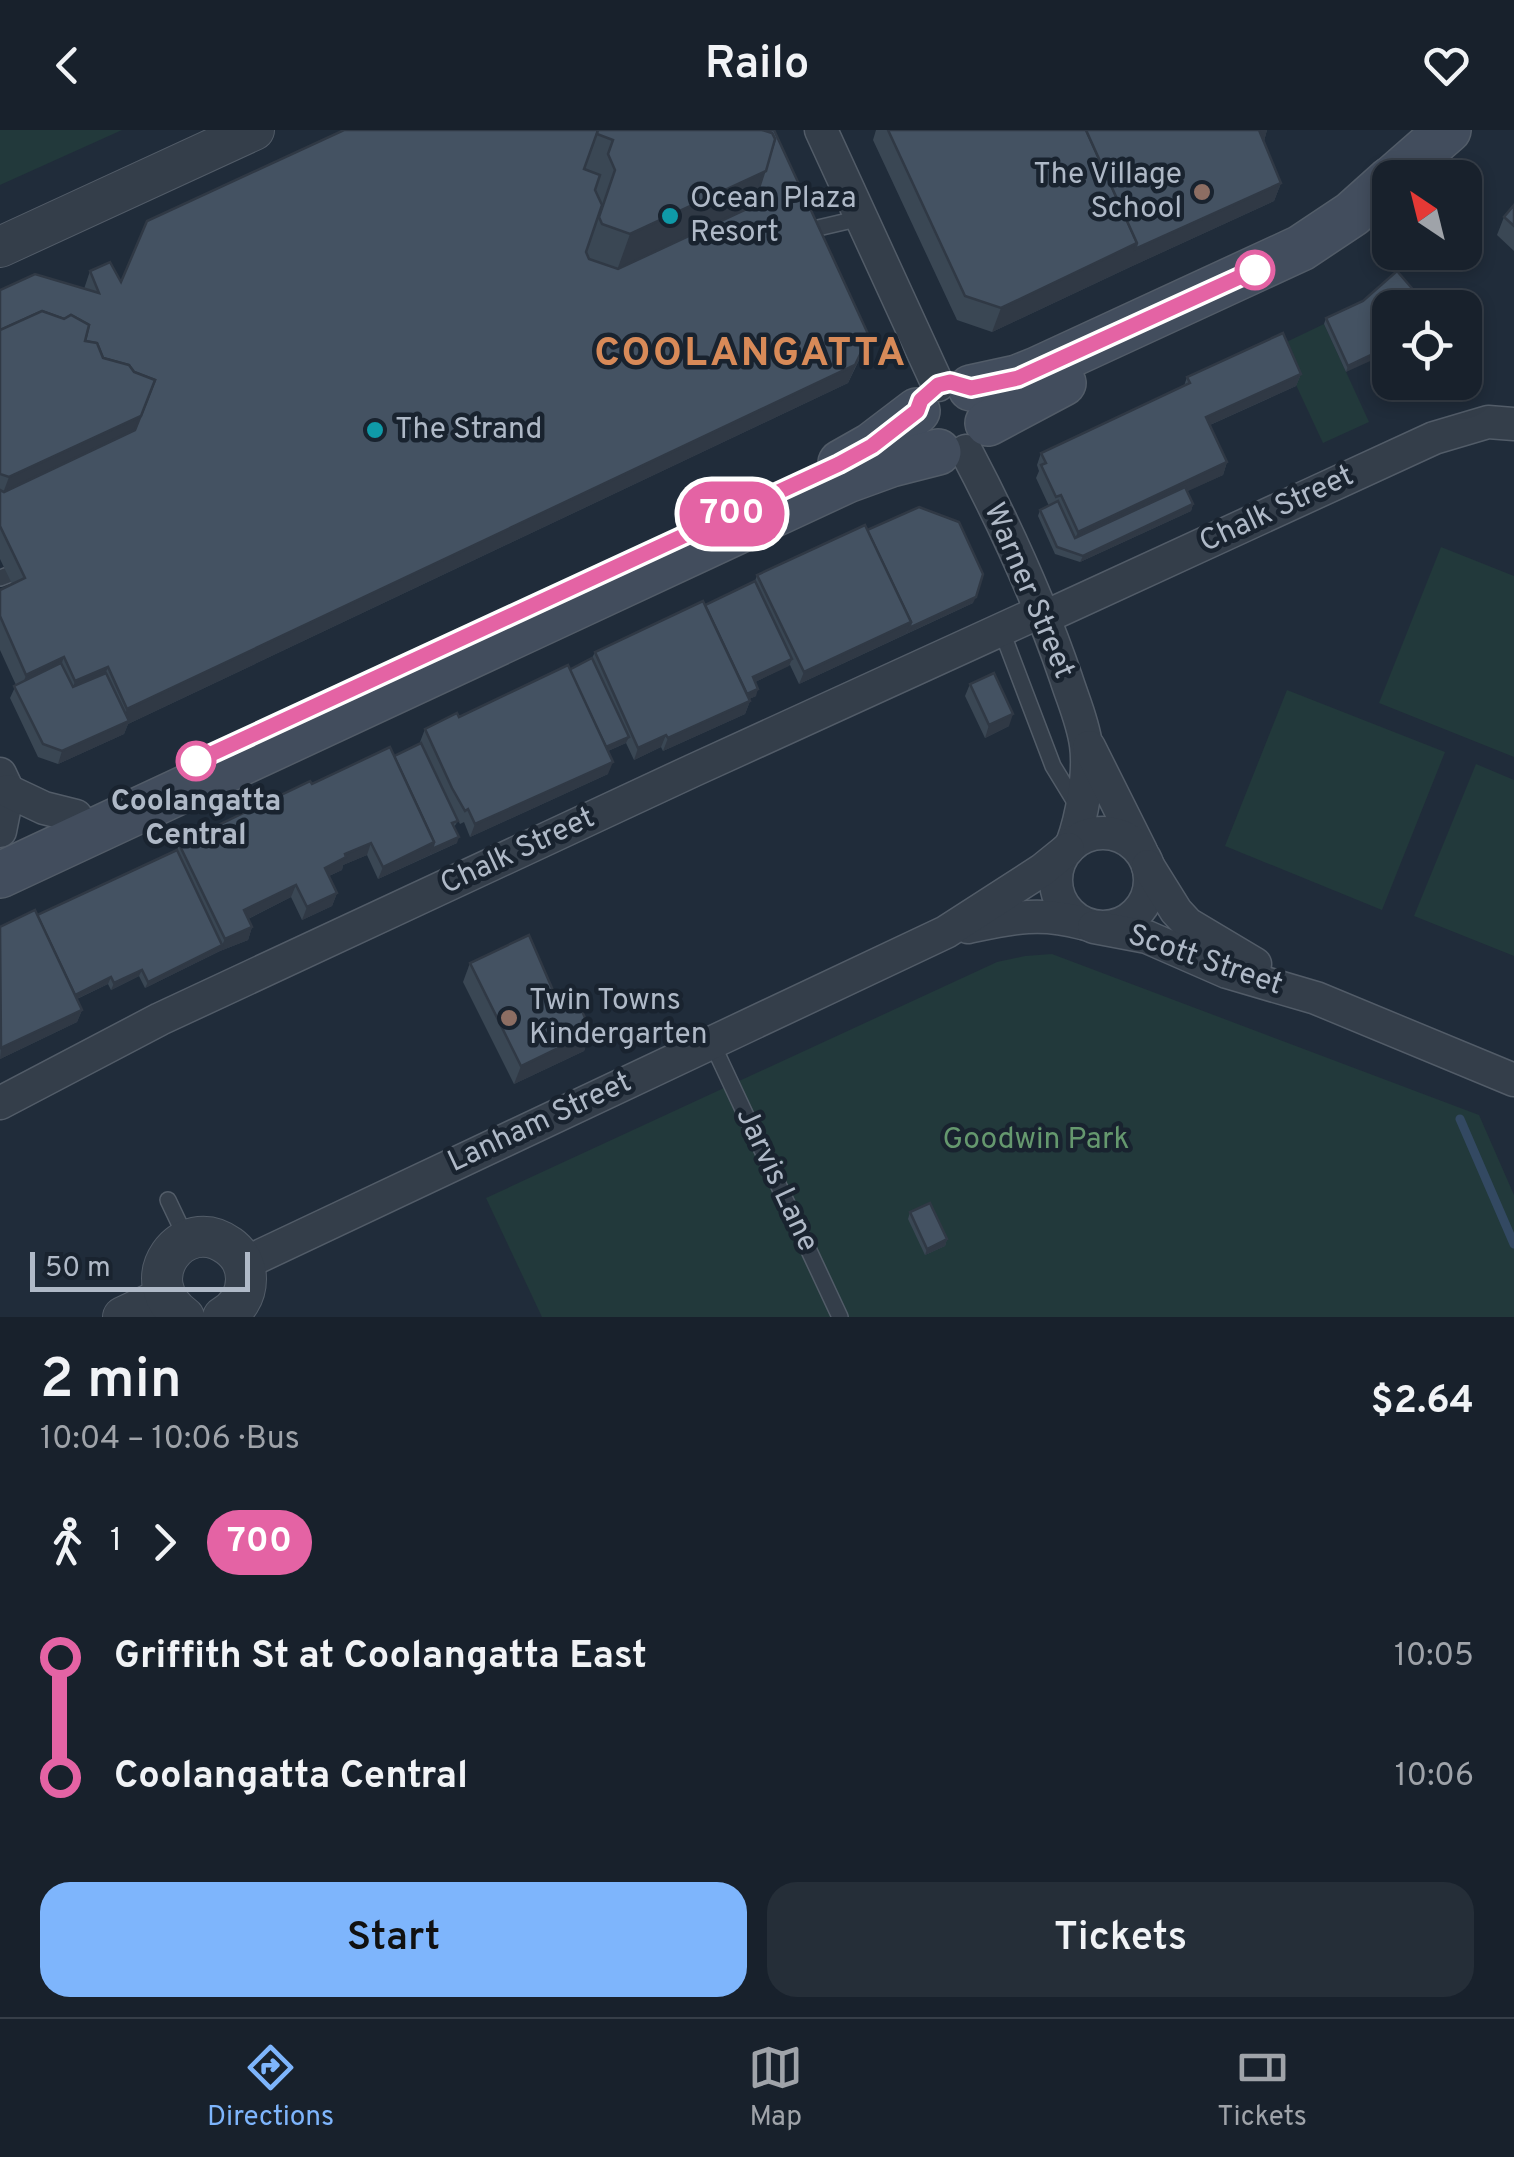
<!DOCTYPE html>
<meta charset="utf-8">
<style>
body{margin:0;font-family:Overpass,sans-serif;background:#252e38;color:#f1f3f6;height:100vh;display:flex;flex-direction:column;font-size:38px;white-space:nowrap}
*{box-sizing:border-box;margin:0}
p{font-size:32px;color:#9fa3a9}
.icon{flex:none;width:55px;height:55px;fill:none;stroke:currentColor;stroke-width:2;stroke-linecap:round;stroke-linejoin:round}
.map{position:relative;height:1187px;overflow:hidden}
.side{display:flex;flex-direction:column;background:#18212c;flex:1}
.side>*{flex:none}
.badge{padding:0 20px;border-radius:32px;font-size:35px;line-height:65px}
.needle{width:65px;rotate:325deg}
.tools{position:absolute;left:1372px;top:30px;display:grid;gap:20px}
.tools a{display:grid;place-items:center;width:110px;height:110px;border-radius:20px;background:#18212c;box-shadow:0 5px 15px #0003,0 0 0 2px #363e48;font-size:50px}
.scale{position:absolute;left:30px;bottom:25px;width:220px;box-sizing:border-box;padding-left:10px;border:5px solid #afb9c7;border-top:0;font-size:28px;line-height:35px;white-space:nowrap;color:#afb9c7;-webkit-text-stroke:8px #19232f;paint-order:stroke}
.map>.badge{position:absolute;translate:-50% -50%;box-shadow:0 0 0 5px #fff}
.legs{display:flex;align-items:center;gap:15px;height:110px;padding:0 40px;font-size:32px}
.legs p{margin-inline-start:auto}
.head{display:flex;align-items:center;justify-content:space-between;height:170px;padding:0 40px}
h1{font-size:55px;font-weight:600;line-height:75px}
.cta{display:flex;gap:20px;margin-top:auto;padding:20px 40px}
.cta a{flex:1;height:115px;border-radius:30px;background:#7eb5fc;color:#111;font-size:40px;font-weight:600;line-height:115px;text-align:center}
.cta a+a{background:#252e38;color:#f1f3f6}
ul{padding:0 40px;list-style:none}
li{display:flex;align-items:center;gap:35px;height:120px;font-size:38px}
li i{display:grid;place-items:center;width:15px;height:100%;margin:0 12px;background:currentColor}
li i::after{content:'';width:25px;height:25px;margin:-12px;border:8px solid;border-radius:50%;background:#18212c}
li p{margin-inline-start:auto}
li:first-child i{background:linear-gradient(#0000 50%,currentColor 0)}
li:last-child i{background:linear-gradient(currentColor 50%,#0000 0)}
header{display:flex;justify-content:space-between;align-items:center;height:130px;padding:0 40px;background:#18212c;font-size:45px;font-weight:600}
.tabs{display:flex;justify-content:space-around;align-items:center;height:140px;border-top:2px solid #363e48;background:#18212c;font-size:28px;color:#9fa3a9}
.tabs a{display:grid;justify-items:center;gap:5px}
.tabs .selected{color:#7eb5fc}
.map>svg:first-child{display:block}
</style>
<header><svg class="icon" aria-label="back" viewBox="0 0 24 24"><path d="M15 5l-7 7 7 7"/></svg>Railo<svg class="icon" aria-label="heart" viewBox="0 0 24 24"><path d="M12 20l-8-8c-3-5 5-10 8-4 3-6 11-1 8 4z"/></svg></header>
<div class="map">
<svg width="1514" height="1187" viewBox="0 0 1514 1187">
<rect width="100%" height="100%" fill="#202c3a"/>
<g fill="#22393b">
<path d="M 0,0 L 122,0 L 0,55 Z"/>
<path d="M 1324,194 L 1369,292 L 1323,313 L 1278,216 Z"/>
<path d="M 1441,417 L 1514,446 L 1514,627 L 1379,573 Z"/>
<path d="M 1287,560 L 1445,622 L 1382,780 L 1225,716 Z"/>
<path d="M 1476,634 L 1514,650 L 1514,826 L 1414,786 Z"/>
<path d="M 1052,824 L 1479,985 L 1514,1065 L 1514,1187 L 542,1187 L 486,1068 L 997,832 L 1025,826 Z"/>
</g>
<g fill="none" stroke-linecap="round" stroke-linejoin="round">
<path stroke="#334962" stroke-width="9" d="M 1460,989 L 1514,1114"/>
<defs>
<g id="service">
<path d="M 805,101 L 861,88"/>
<path d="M 0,448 L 8,445"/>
<path d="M 1001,499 L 1053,636 L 1078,677"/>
<path d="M 712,913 L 840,1187"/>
<path d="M 168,1070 L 187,1110"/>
</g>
<g id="minor">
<path d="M 821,0 L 938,255"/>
<path d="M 966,321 C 1005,395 1039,469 1066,548 C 1073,570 1083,592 1086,615 C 1090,643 1082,687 1072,714"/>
<path d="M 1045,487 L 1434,308 L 1488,292 L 1514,294"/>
<path d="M 1089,617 L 1141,721"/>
<path d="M 0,644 L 8,661 L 0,701"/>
<path d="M 8,661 L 44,678 L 76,686"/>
<circle cx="1103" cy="750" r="47"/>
<path d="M 1148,736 L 1176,781 L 1188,794 L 1255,834"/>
<path d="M 968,797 C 1011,788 1039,781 1082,793"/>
<path d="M 1094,797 L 1147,807 L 1227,842 L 1316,868 L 1514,950"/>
<path d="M 0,973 L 160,889 L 694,640 L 1042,481"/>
<path d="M 243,1134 L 946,802 L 1042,740 L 1068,719"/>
</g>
<g id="tertiary">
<path d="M 0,117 L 254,0"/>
<path d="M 123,1187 L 165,1167"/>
<path d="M 184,1187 C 132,1150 183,1082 229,1116 C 240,1124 246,1136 246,1149 C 246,1166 237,1179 223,1187"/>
</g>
<g id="secondary">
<path d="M 1393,48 L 1448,0"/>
<path d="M 971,258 L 1017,248 L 1037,240 L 1301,118 L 1352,84 L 1390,50"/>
<path d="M 988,293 L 1063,253"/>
<path d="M 841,333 L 871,316 L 917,281"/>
<path d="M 0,745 L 847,350 L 891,334 L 938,322"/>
</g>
</defs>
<use href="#service" stroke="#525c68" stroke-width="18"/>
<use href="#minor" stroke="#525c68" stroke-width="35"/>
<use href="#tertiary" stroke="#525c68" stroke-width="42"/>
<use href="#secondary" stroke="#525c68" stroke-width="48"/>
<use href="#service" stroke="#343e4a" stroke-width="15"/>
<use href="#minor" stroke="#343e4a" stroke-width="32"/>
<use href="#tertiary" stroke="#343e4a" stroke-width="40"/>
<use href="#secondary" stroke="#424d5d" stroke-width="45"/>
</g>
<g fill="#3a4754">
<path d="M 344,0 L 774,0 L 862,224 L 848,253 L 128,594 L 124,604 L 58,634 L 38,627 L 10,568 L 16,555 L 0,520 L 0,460 L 12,454 L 0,429 L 0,160 L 84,159 L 90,141 L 121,152 Z"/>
<path d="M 876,0 L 1267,0 L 1264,11 L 1281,53 L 1274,71 L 1128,138 L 992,202 L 957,190 L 873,10 Z"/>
<path d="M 1514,75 L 1514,121 L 1497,105 L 1504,87 Z"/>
<path d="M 1429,178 L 1346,242 L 1324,194 L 1326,188 Z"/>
<path d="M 1301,244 L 1296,256 L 1210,295 L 1227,332 L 1223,345 L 1187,361 L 1193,374 L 1191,381 L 1080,432 L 1055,424 L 1038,386 L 1040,380 L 1049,376 L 1036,348 L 1039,341 L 1037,335 L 1041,323 L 1184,256 L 1187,247 Z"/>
<path d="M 867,400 L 973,473 L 799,554 L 790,535 L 755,552 L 756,566 L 749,569 L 750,571 L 745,584 L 663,621 L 661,617 L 634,630 L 626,613 L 608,621 L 608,644 L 470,707 L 464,692 L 460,694 L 451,676 L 458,691 L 454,697 L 457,713 L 378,749 L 367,725 L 343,735 L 342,740 L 329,746 L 337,763 L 332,776 L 302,790 L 291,767 L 248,789 L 252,797 L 248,810 L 220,821 L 145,858 L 139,846 L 111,860 L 108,854 L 77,869 L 82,880 L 77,892 L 0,929 L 0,797 L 37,785 L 177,720 L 179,714 L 312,654 L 394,626 L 431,633 L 420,612 L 425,599 L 459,587 L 569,540 L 592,528 L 595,522 L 705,475 L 755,451 L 757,445 Z"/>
<path d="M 970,554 L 1009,596 L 985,608 L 965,566 Z"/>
<path d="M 470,833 L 555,865 L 591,902 L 584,921 L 514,954 L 463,852 Z"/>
<path d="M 910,1082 L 947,1109 L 945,1116 L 925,1125 L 908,1089 Z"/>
</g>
<g fill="#303945">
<path d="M 1258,0 L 1267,0 L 1264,11 Z"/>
<path d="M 766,41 L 746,94 L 611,157 L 630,104 Z"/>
<path d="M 1281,53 L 1274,71 L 1128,138 L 992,202 L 1001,178 L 1137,113 Z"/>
<path d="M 869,206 L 848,253 L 128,594 L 124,604 L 58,634 L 62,621 L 122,595 L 127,579 Z"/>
<path d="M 1390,216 L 1390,222 L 1346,242 L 1348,236 Z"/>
<path d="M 1301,244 L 1296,256 L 1201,299 L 1206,287 Z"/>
<path d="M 155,250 L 129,319 L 0,371 L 9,347 Z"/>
<path d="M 1227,332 L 1223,345 L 1073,414 L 1078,402 Z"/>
<path d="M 1193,374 L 1191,381 L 1080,432 L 1083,426 Z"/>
<path d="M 976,467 L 973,473 L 906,504 L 909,498 Z"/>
<path d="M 911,492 L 906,504 L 799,554 L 804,542 Z"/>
<path d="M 64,527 L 57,546 L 20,563 L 26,545 Z"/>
<path d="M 792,529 L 789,536 L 751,554 L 753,547 Z"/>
<path d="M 108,537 L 101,555 L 69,570 L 75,551 Z"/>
<path d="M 758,559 L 756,566 L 740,573 L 742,566 Z"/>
<path d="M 750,571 L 745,584 L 663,621 L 668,608 Z"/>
<path d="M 1013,584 L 1009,596 L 985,608 L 989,595 Z"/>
<path d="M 666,605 L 661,617 L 634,630 L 638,618 Z"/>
<path d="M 629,607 L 626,613 L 599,625 L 601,619 Z"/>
<path d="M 613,632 L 608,644 L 470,707 L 475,694 Z"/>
<path d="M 459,707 L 457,713 L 430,725 L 432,719 Z"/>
<path d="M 434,712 L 430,725 L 378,749 L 383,737 Z"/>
<path d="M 371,713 L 367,725 L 343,735 L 342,740 L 320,750 L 325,738 L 345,724 Z"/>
<path d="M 296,755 L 291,767 L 240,793 L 244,780 Z"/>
<path d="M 337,763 L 332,776 L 302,790 L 307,777 Z"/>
<path d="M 252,797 L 248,810 L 220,821 L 145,858 L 148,852 L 222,815 L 225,809 Z"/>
<path d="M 142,840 L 139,846 L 111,860 L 114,853 Z"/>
<path d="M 111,847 L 108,854 L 68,873 L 70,867 Z"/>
<path d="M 82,880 L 77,892 L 0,929 L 1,918 Z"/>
<path d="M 591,902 L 584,921 L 514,954 L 521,936 Z"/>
<path d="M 947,1109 L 945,1116 L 925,1125 L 927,1119 Z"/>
</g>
<g fill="#445262" stroke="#303945" stroke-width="2.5">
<path d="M 344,0 L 598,0 L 584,39 L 600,45 L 595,60 L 602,75 L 586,122 L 589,129 L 618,139 L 753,76 L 775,9 L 772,3 L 762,0 L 774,0 L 869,206 L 855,235 L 127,579 L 108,537 L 75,551 L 64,527 L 26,545 L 0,486 L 0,460 L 25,448 L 0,396 L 0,360 L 4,362 L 135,300 L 155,250 L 134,242 L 129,235 L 103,228 L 97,213 L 85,211 L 89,195 L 71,185 L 64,189 L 42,181 L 0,200 L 0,160 L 35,144 L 99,163 L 90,141 L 110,132 L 121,152 L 147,91 Z"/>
<path d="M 598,0 L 762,0 L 772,3 L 775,9 L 766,41 L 630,104 L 602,94 L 599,87 L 615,40 L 608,24 L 613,10 L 597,4 Z"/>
<path d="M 888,0 L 1086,0 L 1137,113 L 1001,178 L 965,166 Z"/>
<path d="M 1086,0 L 1259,0 L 1281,53 L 1135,119 L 1137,113 Z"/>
<path d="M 1514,75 L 1514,96 L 1504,87 Z"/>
<path d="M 1397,141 L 1429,178 L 1390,178 L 1390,216 L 1348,236 L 1326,188 L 1363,171 Z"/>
<path d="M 42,181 L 64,189 L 71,185 L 89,195 L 85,211 L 97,213 L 103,228 L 129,235 L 134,242 L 155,250 L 141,286 L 9,347 L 0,344 L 0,200 Z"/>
<path d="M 1283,203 L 1301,244 L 1206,287 L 1227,332 L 1078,402 L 1061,365 L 1056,367 L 1041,335 L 1046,333 L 1041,323 L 1190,253 L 1187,247 Z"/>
<path d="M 1185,357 L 1193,374 L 1083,426 L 1057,417 L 1040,380 L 1058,371 L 1075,408 Z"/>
<path d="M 919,377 L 959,392 L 983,444 L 976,467 L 909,498 L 911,492 L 867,400 Z"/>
<path d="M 865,395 L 911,492 L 804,542 L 757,445 Z"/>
<path d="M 755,451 L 792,529 L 753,547 L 758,559 L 747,564 L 705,475 Z"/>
<path d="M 703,471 L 750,571 L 668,608 L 666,605 L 638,618 L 595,522 Z"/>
<path d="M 592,528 L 629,607 L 606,617 L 569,540 Z"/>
<path d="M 61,533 L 73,557 L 106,543 L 129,591 L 62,621 L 43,614 L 14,556 Z"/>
<path d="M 568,535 L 613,632 L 475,694 L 468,679 L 465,681 L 452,658 L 425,599 L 457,583 L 459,587 Z"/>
<path d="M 994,543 L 1013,584 L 989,595 L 970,554 Z"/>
<path d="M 421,613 L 458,691 L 452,693 L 459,707 L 432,719 L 434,712 L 394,626 Z"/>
<path d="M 390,617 L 434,712 L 383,737 L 371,713 L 345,724 L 346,727 L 325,738 L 337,763 L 307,777 L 296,755 L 244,780 L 252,797 L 225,809 L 179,714 L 310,651 L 312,654 Z"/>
<path d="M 177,720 L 222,815 L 148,852 L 142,840 L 114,853 L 111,847 L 75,865 L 37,785 Z"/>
<path d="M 35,780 L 82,880 L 1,918 L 0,797 Z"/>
<path d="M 529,805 L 555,865 L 580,876 L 591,902 L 521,936 L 470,833 Z"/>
<path d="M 930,1073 L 947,1109 L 927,1119 L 910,1082 Z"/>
</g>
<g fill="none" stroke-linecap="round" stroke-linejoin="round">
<defs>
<path id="line-1" d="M 196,631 L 839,334 L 872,316 L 917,281 L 921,270 L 938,255 L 950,252 L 971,258 L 1018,248 L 1255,140"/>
</defs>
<use href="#line-1" stroke="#fff" stroke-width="22"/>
<use href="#line-1" stroke="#e463a4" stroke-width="15"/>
</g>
<g fill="#8d6e63" stroke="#19232f" stroke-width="4">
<circle cx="1202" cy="62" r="10"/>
<circle cx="509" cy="888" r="10"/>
</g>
<g fill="#0f9aa8" stroke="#19232f" stroke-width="4">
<circle cx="670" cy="86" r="10"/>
<circle cx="375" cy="300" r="10"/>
</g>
<g fill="#fff" stroke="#e463a4" stroke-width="5">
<circle cx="1255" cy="140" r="18"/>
<circle cx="196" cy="631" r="18"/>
</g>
<g text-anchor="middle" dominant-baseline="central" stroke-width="9" stroke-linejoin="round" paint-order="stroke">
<g font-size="30" fill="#afb9c7" stroke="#19232f" text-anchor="start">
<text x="1182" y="45" text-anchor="end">The Village<tspan x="1182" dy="34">School</tspan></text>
<text x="690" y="69">Ocean Plaza<tspan x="690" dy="34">Resort</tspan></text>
<text x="395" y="300">The Strand</text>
<text x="529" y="871">Twin Towns<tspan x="529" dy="34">Kindergarten</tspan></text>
</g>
<g font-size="30" fill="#afb9c7" stroke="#19232f">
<text transform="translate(1277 380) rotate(-25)">Chalk Street</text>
<text transform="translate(1028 461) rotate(67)">Warner Street</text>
<text transform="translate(518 722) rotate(-25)">Chalk Street</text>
<text transform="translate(1205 831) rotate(19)">Scott Street</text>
<text transform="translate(540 993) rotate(-25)">Lanham Street</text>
<text transform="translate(776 1050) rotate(65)">Jarvis Lane</text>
</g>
<g font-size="30" font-weight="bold" fill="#afb9c7" stroke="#19232f">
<text x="196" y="672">Coolangatta<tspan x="196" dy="34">Central</tspan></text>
</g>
<g font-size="30" fill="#65986e" stroke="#19232f">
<text x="1036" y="1010">Goodwin Park</text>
</g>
<g font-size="40" font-weight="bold" letter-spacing="2.5" fill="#d88a58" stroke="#19232f">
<text x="751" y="225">COOLANGATTA</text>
</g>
</g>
</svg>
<div class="tools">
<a><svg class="needle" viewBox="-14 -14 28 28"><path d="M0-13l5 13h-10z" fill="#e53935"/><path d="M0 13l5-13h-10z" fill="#9fa3a9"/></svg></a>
<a><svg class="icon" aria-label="locate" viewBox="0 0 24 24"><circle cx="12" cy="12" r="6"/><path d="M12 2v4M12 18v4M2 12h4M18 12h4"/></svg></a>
</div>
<div class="scale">50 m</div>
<b class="badge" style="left:732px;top:384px;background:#e463a4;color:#fff">700</b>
</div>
<section class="side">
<div class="head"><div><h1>2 min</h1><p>10:04 – 10:06 · Bus</p></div><b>$2.64</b></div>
<div class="legs"><svg class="icon" aria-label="walk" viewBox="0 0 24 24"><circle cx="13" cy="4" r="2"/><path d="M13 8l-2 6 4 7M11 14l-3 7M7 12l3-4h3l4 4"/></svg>1<svg class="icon" aria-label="forward" viewBox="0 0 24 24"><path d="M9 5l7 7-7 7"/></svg><b class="badge" style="background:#e463a4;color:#fff">700</b></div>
<ul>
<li><i style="color:#e463a4"></i><b>Griffith St at Coolangatta East</b><p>10:05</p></li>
<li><i style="color:#e463a4"></i><b>Coolangatta Central</b><p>10:06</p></li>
</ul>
<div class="cta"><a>Start</a><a>Tickets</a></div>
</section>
<nav class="tabs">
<a class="selected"><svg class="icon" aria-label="directions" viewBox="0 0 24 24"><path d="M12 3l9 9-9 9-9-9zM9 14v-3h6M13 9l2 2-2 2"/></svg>Directions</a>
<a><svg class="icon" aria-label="map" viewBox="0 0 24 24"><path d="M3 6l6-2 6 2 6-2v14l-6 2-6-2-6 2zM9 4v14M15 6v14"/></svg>Map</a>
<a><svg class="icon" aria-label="tickets" viewBox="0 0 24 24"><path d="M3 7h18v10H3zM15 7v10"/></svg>Tickets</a>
</nav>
